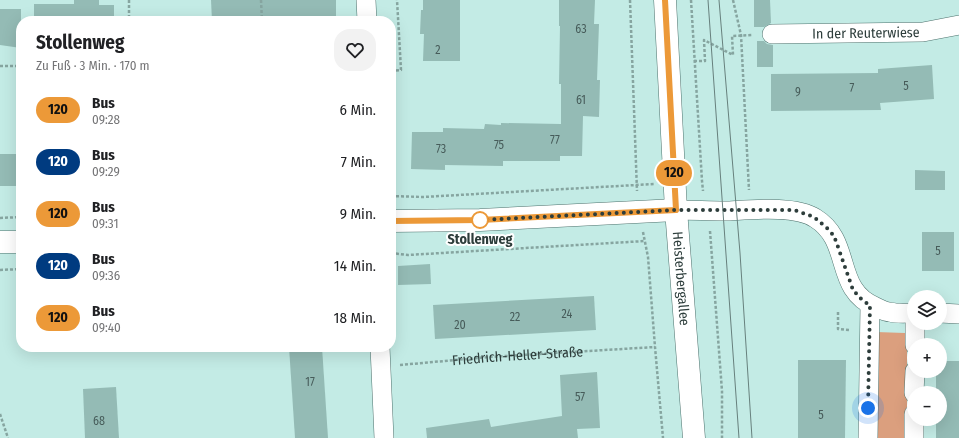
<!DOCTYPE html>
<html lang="de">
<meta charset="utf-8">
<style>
body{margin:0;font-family:"Fira Sans Condensed",sans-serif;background:#f2f2f2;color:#202124;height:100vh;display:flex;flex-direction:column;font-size:15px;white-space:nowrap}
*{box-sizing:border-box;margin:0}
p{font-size:13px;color:#757577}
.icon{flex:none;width:22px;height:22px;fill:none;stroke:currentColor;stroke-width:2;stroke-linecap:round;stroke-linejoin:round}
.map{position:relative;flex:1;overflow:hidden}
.panel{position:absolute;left:16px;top:16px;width:380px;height:336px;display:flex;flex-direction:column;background:#fff;border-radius:16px;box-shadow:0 4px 16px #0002}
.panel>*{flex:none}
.badge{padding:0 8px;border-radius:13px;font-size:14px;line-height:26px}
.fabs{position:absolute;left:907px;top:290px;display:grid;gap:8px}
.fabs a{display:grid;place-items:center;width:40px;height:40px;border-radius:50%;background:#fff;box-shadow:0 4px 16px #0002;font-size:20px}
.you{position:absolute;width:20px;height:20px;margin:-10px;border:3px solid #fff;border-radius:50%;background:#1a73e8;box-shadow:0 0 0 6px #1a73e833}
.map>.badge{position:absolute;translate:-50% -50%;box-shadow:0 0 0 2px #fff}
.round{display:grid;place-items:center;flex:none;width:42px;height:42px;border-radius:16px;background:#f2f2f2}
.summary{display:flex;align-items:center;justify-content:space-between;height:68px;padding:0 20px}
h1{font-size:19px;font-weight:700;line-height:30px}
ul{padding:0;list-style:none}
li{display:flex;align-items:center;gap:12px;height:52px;padding:0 20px}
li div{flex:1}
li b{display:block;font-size:15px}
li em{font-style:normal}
li .badge{min-width:44px;font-weight:700;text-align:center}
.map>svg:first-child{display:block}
</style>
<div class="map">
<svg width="959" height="438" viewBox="0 0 959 438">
<rect width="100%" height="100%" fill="#c3ebe5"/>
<path fill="#db9f7e" d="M 876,332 L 905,333 L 907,339 L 907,438 L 874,438 Z"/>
<g fill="#94bbb5">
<path d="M 74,0 L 99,0 L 99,5 L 114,5 L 114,21 L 34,21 L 34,4 L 74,4 Z"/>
<path d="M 211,0 L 336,0 L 336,21 L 212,21 Z"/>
<path d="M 423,0 L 460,0 L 460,61 L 423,61 L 424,34 L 420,34 L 421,10 L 423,10 Z"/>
<path d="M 559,0 L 595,0 L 594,24 L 599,24 L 597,80 L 600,80 L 599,117 L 583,116 L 582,156 L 560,156 L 560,161 L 503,161 L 503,166 L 445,165 L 445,170 L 411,169 L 412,132 L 443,132 L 443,128 L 484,129 L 485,124 L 501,125 L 501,123 L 561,124 L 561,84 L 559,84 L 560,26 L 559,26 Z"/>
<path d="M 754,0 L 770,0 L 771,23 L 764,27 L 754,27 Z"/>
<path d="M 0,9 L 21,9 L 21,48 L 0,45 Z"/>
<path d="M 757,41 L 764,41 L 767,44 L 773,45 L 773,67 L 757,67 Z"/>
<path d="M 932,65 L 934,99 L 880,103 L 881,110 L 771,111 L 771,74 L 878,73 L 878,69 Z"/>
<rect x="0" y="154" width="21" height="32"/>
<path d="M 915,170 L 945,171 L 945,190 L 915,190 Z"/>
<rect x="922" y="232" width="32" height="39"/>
<path d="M 430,264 L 431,284 L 398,285 L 398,266 Z"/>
<path d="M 594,296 L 596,330 L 435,339 L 433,305 Z"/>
<path d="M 289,347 L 322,347 L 328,438 L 295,438 Z"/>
<path d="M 798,360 L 846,360 L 845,438 L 798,438 Z"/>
<path d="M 940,361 L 959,361 L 959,438 L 936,438 L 936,419 L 940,419 L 940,393 L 936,393 L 936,371 L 940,371 Z"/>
<path d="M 597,372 L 600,428 L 577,429 L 578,438 L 427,438 L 426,428 L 489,419 L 491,427 L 562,416 L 560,375 Z"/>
<path d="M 116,387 L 119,438 L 85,438 L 83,389 Z"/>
</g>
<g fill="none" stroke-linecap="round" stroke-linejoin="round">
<defs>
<g id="street">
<path d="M 366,0 L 367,21"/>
<path id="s2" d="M 772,34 L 923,32 L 959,25"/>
<path d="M 676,210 C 693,210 709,211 725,211 C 749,210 795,205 815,218 C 853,241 833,290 876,307 C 880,309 885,312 890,312 C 897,314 906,313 914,313"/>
<path d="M 940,313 L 959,314"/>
<path d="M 915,345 L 915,323"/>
<path d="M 380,347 L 384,438"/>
<path d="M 914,393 L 915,371"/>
<path d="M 868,438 L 870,305"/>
<path d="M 914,438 L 914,414"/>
</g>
<g id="secondary">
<path id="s3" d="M 665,0 L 676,210 L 694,438"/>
<path d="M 391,221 L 480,220 L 676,210"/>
<path d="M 0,242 L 21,242"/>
</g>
</defs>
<use href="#street" stroke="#4d726d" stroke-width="20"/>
<use href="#secondary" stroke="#4d726d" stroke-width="23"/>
<g stroke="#86a5a0" stroke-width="2.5" stroke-dasharray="3 2" stroke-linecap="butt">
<path d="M 129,0 L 129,21"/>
<path d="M 261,0 L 262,21"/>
<path d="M 630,0 L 637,191"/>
<path d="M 691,0 L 702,181 L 703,191"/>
<path d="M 733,0 L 741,35 L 749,190"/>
<path d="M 694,61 L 705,61 L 704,40 L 733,55 L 732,36 L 753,35"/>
<path d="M 0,66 L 21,66"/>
<path d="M 391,71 L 401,70 L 397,0"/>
<path d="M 391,196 L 423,197 L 654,184"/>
<path d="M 0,218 L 21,217"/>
<path d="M 710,231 L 722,391 L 722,438"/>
<path d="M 643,232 L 648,257 L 655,347 L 663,438"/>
<path d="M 391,253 L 408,255 L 645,241"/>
<path d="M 0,270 L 21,269"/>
<path d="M 838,312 L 838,329 L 850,330"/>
<path id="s1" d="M 400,365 L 489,357 L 655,347"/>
<path d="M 0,414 L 8,438"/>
</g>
<use href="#street" stroke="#fff" stroke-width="19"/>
<use href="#secondary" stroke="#fff" stroke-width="22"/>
<g stroke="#67807d" stroke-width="1">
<path d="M 708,0 L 739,438"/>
<path d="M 719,0 L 740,253 L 752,438"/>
</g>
</g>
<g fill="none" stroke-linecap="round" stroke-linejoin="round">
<defs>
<path id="line" d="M 391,221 L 480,220 L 676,210 L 665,0"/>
</defs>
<use href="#line" stroke="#fff" stroke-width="9"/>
<use href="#line" stroke="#ec9938" stroke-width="6"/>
<path stroke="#2d3d3b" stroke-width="4" stroke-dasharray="0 7.2" d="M 480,220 L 676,210 L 794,210 L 814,217 L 828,229 L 834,236 L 838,247 L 853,290 L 863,301 L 870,305 L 868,408"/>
</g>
<circle fill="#fff" stroke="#ec9938" stroke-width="2" cx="480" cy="220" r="8"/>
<g text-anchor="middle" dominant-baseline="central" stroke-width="4" stroke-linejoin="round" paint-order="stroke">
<g font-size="12" fill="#475c5a">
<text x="581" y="29">63</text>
<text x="438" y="50">2</text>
<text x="906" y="86">5</text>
<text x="852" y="88">7</text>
<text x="798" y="92">9</text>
<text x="581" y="100">61</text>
<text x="555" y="140">77</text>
<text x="499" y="145">75</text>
<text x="441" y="149">73</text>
<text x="938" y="251">5</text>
<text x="567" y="314">24</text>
<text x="515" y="317">22</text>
<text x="460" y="325">20</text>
<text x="310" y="382">17</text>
<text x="580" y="397">57</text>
<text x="821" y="415">5</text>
<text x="99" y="421">68</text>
</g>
<g font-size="14" fill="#2d3d3b" stroke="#fff">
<text stroke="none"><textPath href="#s2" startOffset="94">In der Reuterwiese</textPath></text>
<text stroke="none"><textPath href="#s3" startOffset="279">Heisterbergallee</textPath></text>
<text stroke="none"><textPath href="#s1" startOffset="118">Friedrich-Heller-Straße</textPath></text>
</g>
<g font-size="14" font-weight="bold" fill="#2d3d3b" stroke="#fff">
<text x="480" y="239">Stollenweg</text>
</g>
</g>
</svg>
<div class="fabs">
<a><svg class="icon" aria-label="layers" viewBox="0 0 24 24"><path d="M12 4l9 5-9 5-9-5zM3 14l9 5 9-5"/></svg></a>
<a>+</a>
<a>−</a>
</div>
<div class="you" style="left:868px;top:408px"></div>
<b class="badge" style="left:674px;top:173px;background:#ec9938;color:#111">120</b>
<section class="panel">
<div class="summary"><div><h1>Stollenweg</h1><p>Zu Fuß · 3 Min. · 170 m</p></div><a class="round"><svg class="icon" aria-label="heart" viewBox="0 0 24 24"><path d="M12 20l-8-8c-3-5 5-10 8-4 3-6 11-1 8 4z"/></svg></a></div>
<ul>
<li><span class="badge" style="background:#ec9938;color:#111">120</span><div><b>Bus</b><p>09:28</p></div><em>6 Min.</em></li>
<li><span class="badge" style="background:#003b80;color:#fff">120</span><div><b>Bus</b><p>09:29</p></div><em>7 Min.</em></li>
<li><span class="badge" style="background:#ec9938;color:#111">120</span><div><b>Bus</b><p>09:31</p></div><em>9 Min.</em></li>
<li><span class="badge" style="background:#003b80;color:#fff">120</span><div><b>Bus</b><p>09:36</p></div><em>14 Min.</em></li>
<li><span class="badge" style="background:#ec9938;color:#111">120</span><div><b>Bus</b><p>09:40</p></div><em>18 Min.</em></li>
</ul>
</section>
</div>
